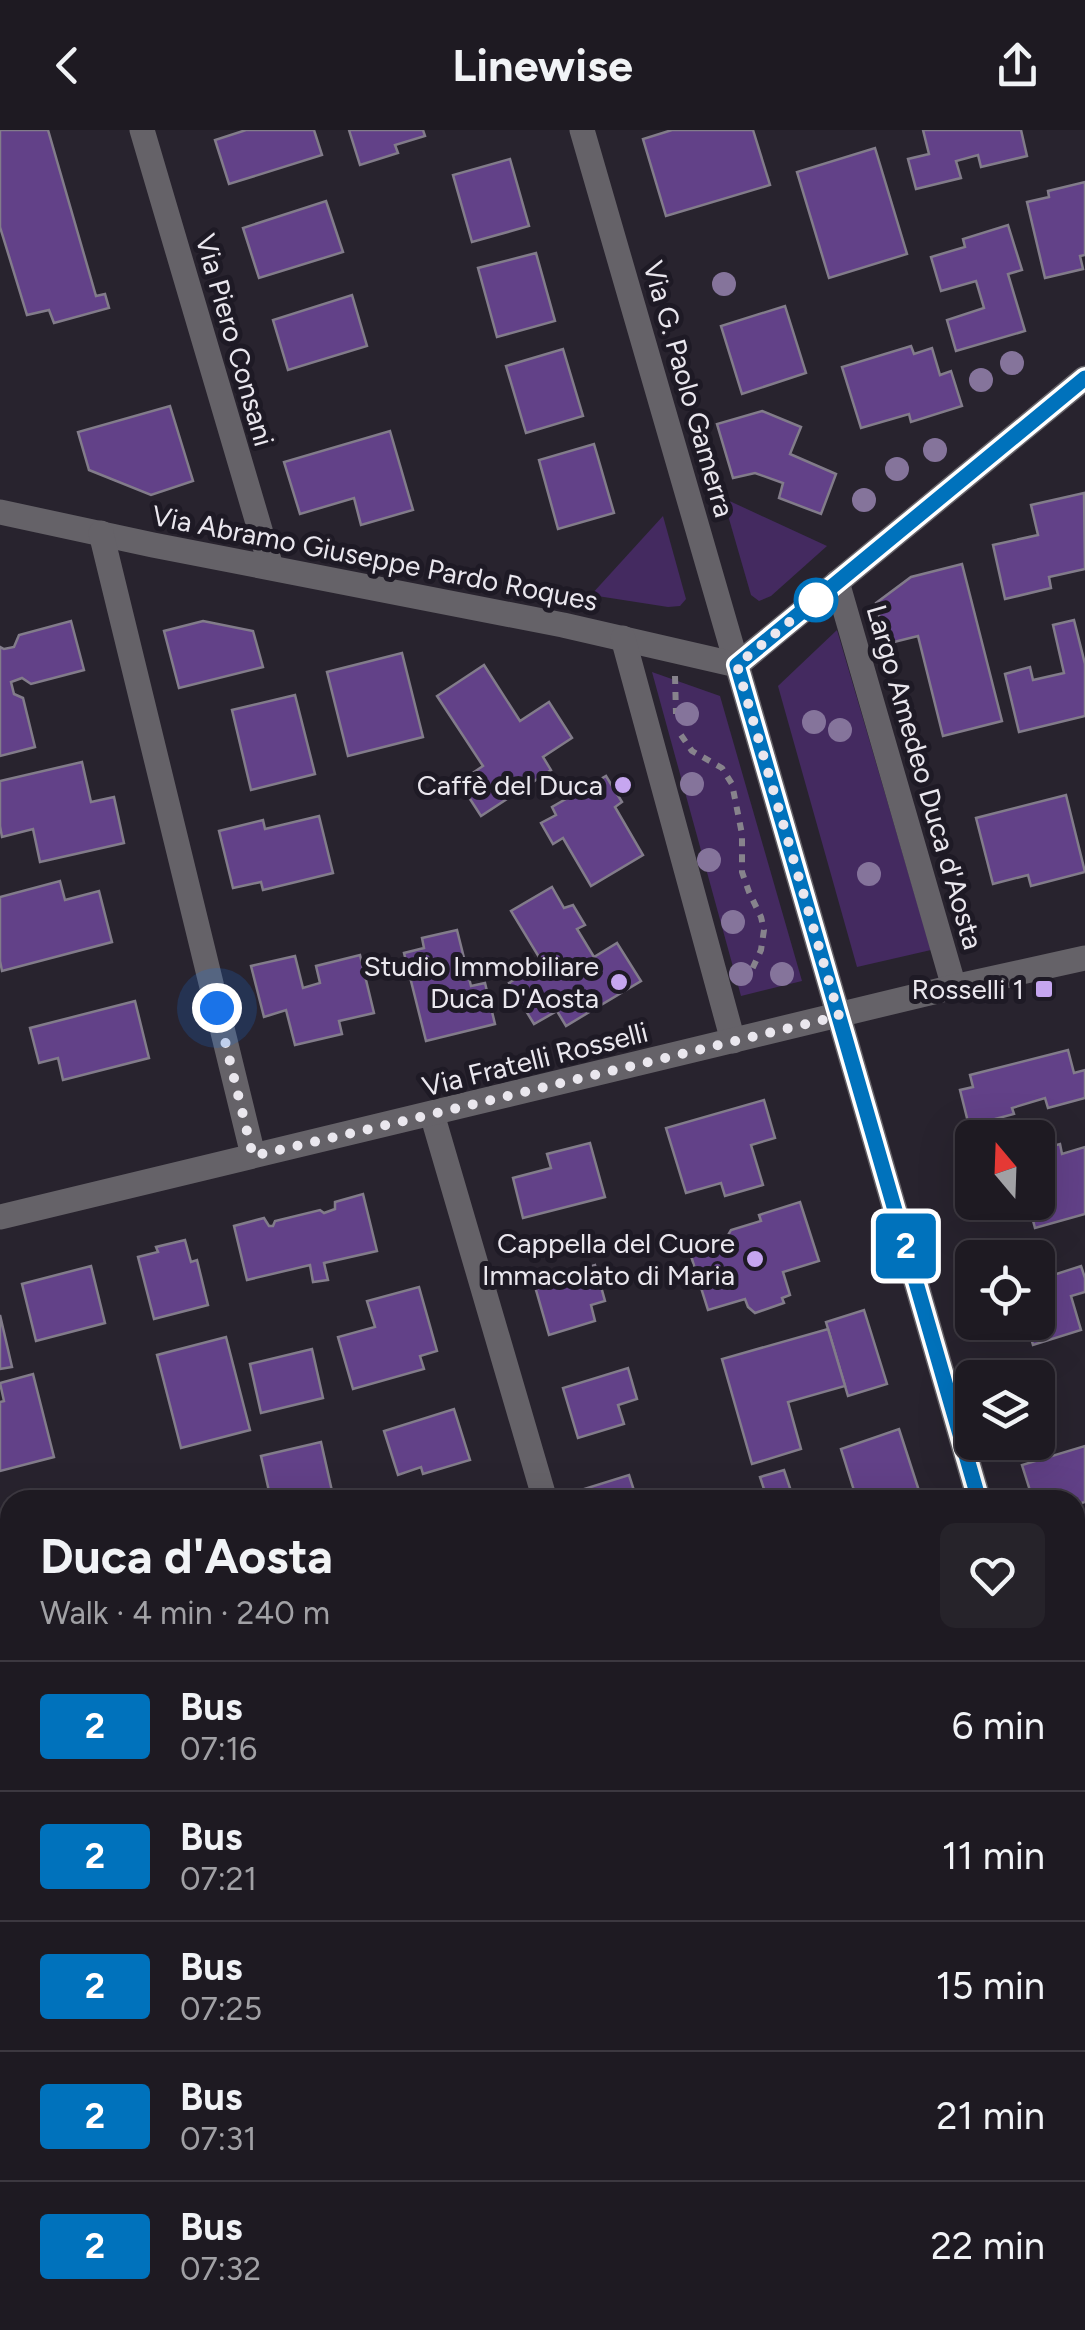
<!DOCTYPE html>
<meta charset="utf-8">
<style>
body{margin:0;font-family:Figtree,sans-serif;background:#26232a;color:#f1f3f6;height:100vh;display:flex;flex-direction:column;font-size:38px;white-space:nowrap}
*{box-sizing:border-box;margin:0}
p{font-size:32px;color:#a1a1a5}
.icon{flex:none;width:55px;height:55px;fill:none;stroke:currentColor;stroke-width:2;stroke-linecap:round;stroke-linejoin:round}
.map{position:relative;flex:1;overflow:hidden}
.drawer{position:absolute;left:0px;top:1360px;width:1085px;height:840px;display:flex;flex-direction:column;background:#1e1a22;border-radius:30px 30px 0 0;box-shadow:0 10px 40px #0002,0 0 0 2px #3c3840}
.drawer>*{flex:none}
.badge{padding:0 20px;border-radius:8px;font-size:35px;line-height:65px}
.needle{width:65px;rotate:341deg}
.tools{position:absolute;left:955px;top:990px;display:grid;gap:20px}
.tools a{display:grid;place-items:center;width:100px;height:100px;border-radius:15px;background:#1e1a22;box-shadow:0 10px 40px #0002,0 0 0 2px #3c3840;font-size:50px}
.you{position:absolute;width:50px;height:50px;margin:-25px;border:8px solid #fff;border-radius:50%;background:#1a73e8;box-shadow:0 0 0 15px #1a73e833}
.map>.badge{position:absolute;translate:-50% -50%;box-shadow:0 0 0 5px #fff}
.round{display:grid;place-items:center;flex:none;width:105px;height:105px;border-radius:15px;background:#26232a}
.headline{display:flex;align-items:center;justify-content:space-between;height:170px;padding:0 40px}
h1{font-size:48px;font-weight:700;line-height:75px}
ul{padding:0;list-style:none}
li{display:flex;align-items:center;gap:30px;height:130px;padding:0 40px;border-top:2px solid #3c3840}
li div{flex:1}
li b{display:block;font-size:38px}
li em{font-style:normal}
li .badge{min-width:110px;font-weight:700;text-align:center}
header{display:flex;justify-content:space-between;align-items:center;height:130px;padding:0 40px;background:#1e1a22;font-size:45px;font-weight:700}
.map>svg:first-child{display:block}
</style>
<header><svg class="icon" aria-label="back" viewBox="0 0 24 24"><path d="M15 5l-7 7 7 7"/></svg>Linewise<svg class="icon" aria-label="share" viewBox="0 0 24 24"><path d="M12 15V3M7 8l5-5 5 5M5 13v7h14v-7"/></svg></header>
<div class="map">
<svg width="1085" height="2200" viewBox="0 0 1085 2200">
<rect width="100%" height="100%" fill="#28232e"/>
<g fill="#442a60">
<path d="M 723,368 L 827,416 L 771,466 L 759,471 L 751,465 Z"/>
<path d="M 663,386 L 686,469 L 680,476 L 668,477 L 591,465 Z"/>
<path d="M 837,500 L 931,820 L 857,837 L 778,556 Z"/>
<path d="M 652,542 L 720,566 L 802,851 L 741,866 Z"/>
<path d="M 590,2190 L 1016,2190 L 1018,2200 L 555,2200 Z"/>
</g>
<g fill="#624188" stroke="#827c8a" stroke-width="2.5">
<path d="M 0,0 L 48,0 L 96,166 L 105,164 L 109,178 L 54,193 L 49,180 L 27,185 L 0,97 Z"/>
<path d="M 246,0 L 314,0 L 322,25 L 229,54 L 215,10 Z"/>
<path d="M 349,0 L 423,0 L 425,6 L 395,15 L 398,23 L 360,35 Z"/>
<path d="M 672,0 L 753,0 L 770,55 L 666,86 L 643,9 Z"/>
<path d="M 923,0 L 1021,0 L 1027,26 L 981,37 L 978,25 L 956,31 L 961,48 L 916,59 L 908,29 L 929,24 Z"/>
<path d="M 875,18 L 907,124 L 829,148 L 797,42 Z"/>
<path d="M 510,29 L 529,96 L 472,112 L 453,45 Z"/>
<path d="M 1085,52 L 1085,125 L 1080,126 L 1083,139 L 1045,148 L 1027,72 L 1049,67 L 1048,61 Z"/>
<path d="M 326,71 L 343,122 L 259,148 L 243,98 Z"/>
<path d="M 1008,95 L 1022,140 L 1008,144 L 1025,201 L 956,221 L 947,190 L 984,178 L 976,151 L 941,161 L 931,127 L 965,117 L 963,109 Z"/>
<path d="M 536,123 L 555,191 L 497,207 L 478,138 Z"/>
<path d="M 352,165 L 367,216 L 288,240 L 273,190 Z"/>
<path d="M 785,176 L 806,243 L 742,264 L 721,196 Z"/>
<path d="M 911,216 L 914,224 L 932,218 L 940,245 L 951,241 L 962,276 L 911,292 L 909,284 L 861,298 L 842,237 Z"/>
<path d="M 563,219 L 583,286 L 526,303 L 506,236 Z"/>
<path d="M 170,276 L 193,351 L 151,365 L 89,340 L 78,302 Z"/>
<path d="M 762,281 L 801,297 L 790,324 L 836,344 L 821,384 L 779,368 L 783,353 L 755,343 L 733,348 L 717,294 Z"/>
<path d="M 390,301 L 413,380 L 361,395 L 354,368 L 300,384 L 284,332 Z"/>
<path d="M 594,314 L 614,383 L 558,399 L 539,330 Z"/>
<path d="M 1084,363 L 1085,439 L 1049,447 L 1051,458 L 1005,469 L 993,415 L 1038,405 L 1031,375 Z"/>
<path d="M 962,434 L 1002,591 L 943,606 L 918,506 L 886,514 L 876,473 L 911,447 Z"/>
<path d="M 1074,490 L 1085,534 L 1085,586 L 1019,602 L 1005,544 L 1030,537 L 1033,550 L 1064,543 L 1053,495 Z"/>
<path d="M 71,491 L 84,540 L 31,554 L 22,548 L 11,552 L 14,564 L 23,568 L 35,617 L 0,626 L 0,517 L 4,519 L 14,517 L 19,505 Z"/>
<path d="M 203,491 L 253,501 L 263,537 L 179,558 L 164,501 Z"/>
<path d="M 402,523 L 423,607 L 348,626 L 327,542 Z"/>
<path d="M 484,535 L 520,591 L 549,572 L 572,608 L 543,627 L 551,640 L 481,686 L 459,652 L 483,636 L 437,566 Z"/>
<path d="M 295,565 L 315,644 L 251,660 L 232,580 Z"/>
<path d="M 82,632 L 91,672 L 114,667 L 124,713 L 40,732 L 33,699 L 2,707 L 0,696 L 0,651 Z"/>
<path d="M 606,646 L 622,672 L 615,677 L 643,725 L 591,756 L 563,708 L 553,714 L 541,693 L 556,685 L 552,677 Z"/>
<path d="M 1066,665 L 1085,742 L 1031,756 L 1028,745 L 993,754 L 976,688 Z"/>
<path d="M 319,686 L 333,743 L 263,760 L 261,752 L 233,758 L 219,701 L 263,690 L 265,699 Z"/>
<path d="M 60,751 L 65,770 L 99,761 L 112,812 L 2,841 L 0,831 L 0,767 Z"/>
<path d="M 552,757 L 564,778 L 573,775 L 585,795 L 577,799 L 594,827 L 617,813 L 641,851 L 566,896 L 557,881 L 534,894 L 509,853 L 542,832 L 511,781 Z"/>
<path d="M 457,800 L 471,856 L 485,853 L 495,894 L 426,911 L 404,823 L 424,818 L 422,808 Z"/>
<path d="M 360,825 L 374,883 L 339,891 L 342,904 L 295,915 L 286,880 L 264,887 L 251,836 L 295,826 L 303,858 L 320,853 L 316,836 Z"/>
<path d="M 135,871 L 149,928 L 63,950 L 58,928 L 39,933 L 30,898 Z"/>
<path d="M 1068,920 L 1074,943 L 1085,940 L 1085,968 L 1048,978 L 1045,968 L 1012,978 L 1014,984 L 969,996 L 960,960 L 973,957 L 970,945 Z"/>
<path d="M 764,970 L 775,1008 L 751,1015 L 763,1055 L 725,1066 L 721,1053 L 686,1063 L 666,998 Z"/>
<path d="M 590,1013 L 605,1067 L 523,1088 L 513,1048 L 551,1038 L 547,1024 Z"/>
<path d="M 1060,1014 L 1062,1024 L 1085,1017 L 1085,1084 L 1035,1098 L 1028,1072 L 1038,1072 L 1038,1020 Z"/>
<path d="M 363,1064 L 377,1121 L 324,1133 L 328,1150 L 313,1152 L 310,1135 L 247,1150 L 234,1096 L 264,1088 L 269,1096 L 273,1096 L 275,1091 L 320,1080 L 324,1083 L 335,1079 L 335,1072 Z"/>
<path d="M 800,1072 L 819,1131 L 783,1142 L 790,1165 L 782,1168 L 784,1173 L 755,1183 L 748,1177 L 745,1169 L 708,1180 L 691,1126 L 729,1114 L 727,1107 L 731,1100 L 761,1091 L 759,1085 Z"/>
<path d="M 185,1110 L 191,1132 L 197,1130 L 208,1175 L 154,1189 L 138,1127 L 158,1122 L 156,1117 Z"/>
<path d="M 595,1135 L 605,1171 L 591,1175 L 595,1191 L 549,1205 L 534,1153 Z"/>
<path d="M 91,1136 L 105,1193 L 36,1211 L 22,1154 Z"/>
<path d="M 1081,1136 L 1085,1148 L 1085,1162 L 1071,1166 L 1081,1200 L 1033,1215 L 1027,1194 L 1019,1196 L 1018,1192 L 1038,1192 L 1038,1150 Z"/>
<path d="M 419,1157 L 437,1221 L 420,1226 L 424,1239 L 353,1259 L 338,1207 L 375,1197 L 367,1171 Z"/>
<path d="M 864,1180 L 887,1254 L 848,1266 L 826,1192 Z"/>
<path d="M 0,1185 L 12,1237 L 0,1239 Z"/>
<path d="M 828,1199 L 845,1256 L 788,1272 L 801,1319 L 752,1334 L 722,1229 Z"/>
<path d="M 226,1207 L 250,1300 L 181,1318 L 157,1225 Z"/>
<path d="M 312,1219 L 323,1268 L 261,1283 L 250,1234 Z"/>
<path d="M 628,1238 L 637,1269 L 618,1275 L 624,1294 L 578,1308 L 563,1258 Z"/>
<path d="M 33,1244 L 54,1327 L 0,1341 L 0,1272 L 4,1271 L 0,1253 Z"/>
<path d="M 454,1279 L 470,1330 L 423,1344 L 421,1337 L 398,1345 L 384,1301 Z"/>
<path d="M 899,1299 L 922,1370 L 857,1370 L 841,1319 Z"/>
<path d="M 321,1312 L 334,1370 L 271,1370 L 261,1326 Z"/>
<path d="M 1085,1316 L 1085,1372 L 1075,1375 L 1075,1370 L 1033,1370 L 1022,1335 Z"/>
<path d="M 784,1340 L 794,1370 L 739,1370 L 765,1362 L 760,1347 Z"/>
<path d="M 629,1345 L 637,1370 L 587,1370 L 584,1359 Z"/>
<path d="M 10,1389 L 10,1527 L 0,1530 L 0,1392 Z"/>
<path d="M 1075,2013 L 1085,2046 L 1085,2090 L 1075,2093 Z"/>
<path d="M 10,2166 L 10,2190 L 47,2190 L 50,2200 L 0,2200 L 0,2169 Z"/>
<path d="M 1085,2167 L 1085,2200 L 1077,2200 L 1074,2190 L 1075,2170 Z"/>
<path d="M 332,2190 L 433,2190 L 435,2196 L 428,2198 L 429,2200 L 334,2200 Z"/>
</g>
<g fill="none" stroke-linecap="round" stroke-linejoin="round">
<g stroke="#87838c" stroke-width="6" stroke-dasharray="8 8" stroke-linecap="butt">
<path d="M 675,546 L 676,584"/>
<path d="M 681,605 L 692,621 L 722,638 L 732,654 L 742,704 L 742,742 L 749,762 L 761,787 L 764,800 L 761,820 L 747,850"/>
<path d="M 1075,1612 L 1080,1619 L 1085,1621"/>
<path d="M 0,2150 L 10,2148"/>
</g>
<g stroke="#656268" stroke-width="25">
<path d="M 142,0 L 271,437"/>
<path d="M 582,0 L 979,1370"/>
<path d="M 0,382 L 153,415 L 563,495 L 737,535"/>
<path d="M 101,403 L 253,1025"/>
<path d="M 837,452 L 954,857"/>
<path d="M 623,508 L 733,911"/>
<path d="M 737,535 L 1085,248"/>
<path d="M 432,984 L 545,1370"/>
<path d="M 0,1087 L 954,857 L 1085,828"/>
<path d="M 1075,1658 L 1085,1656"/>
<path d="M 1075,1698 L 1085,1732"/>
<path d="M 0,1790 L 10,1831"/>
<path d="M 0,1913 L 10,1911"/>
<path d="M 96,2190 L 98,2200"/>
</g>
</g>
<g fill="#85749b">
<circle cx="724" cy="154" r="12"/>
<circle cx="1012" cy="233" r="12"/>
<circle cx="981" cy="250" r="12"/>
<circle cx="935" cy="320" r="12"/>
<circle cx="897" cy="339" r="12"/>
<circle cx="864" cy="370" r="12"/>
<circle cx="687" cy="584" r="12"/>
<circle cx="814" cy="592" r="12"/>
<circle cx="840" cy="600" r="12"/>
<circle cx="692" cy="654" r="12"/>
<circle cx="709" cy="730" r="12"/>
<circle cx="869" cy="744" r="12"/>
<circle cx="733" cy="792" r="12"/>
<circle cx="741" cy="844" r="12"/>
<circle cx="782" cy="844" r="12"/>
</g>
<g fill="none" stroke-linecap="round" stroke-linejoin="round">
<defs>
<path id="line" d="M 979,1370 L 737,535 L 1085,248"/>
</defs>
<use href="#line" stroke="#fff" stroke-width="22"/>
<use href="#line" stroke="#0072bc" stroke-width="15"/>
<path stroke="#eae7ee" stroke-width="10" stroke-dasharray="0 18" d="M 217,878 L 253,1026 L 408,990 L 839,886 L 737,535 L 816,470"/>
</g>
<circle fill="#fff" stroke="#0072bc" stroke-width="5" cx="816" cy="470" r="20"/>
<g fill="#c6a6f0" stroke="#1e1a25" stroke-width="4">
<circle cx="623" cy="655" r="10"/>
<circle cx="619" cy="852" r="10"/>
<rect x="1034" y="849" width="20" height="20" rx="5"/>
<circle cx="755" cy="1129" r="10"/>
</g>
<g text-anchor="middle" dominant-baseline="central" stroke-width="10" stroke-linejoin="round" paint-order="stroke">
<g font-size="28" fill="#eae7ee" stroke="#1e1a25">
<text transform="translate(235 210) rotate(74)">Via Piero Consani</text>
<text transform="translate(689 259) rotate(74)">Via G. Paolo Gamerra</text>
<text transform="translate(375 428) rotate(11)">Via Abramo Giuseppe Pardo Roques</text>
<text transform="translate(925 647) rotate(74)">Largo Amedeo Duca d'Aosta</text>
<text transform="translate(535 929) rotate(-14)">Via Fratelli Rosselli</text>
</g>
<g font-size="28" fill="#eae7ee" stroke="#1e1a25" text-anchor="end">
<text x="603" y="655">Caffè del Duca</text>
<text x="599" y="836">Studio Immobiliare<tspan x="599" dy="32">Duca D'Aosta</tspan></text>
<text x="1024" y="859">Rosselli 1</text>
<text x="735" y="1113">Cappella del Cuore<tspan x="735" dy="32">Immacolato di Maria</tspan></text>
</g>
</g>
</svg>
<div class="tools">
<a><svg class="needle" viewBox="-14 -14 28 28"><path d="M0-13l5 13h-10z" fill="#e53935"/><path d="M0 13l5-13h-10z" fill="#a1a1a5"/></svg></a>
<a><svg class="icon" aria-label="locate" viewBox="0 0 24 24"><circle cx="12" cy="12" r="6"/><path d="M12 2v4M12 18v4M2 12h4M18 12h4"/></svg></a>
<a><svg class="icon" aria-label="layers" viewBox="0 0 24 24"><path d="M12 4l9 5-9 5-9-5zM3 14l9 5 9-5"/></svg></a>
</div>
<div class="you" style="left:217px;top:878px"></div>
<b class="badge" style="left:906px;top:1116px;background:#0072bc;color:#fff">2</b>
<section class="drawer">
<div class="headline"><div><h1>Duca d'Aosta</h1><p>Walk · 4 min · 240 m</p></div><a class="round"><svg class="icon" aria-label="heart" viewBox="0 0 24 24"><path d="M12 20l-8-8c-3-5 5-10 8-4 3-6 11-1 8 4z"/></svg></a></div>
<ul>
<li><span class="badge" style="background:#0072bc;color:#fff">2</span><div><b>Bus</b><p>07:16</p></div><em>6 min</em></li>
<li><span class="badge" style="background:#0072bc;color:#fff">2</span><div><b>Bus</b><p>07:21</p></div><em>11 min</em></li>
<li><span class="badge" style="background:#0072bc;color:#fff">2</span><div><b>Bus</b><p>07:25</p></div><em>15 min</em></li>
<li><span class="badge" style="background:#0072bc;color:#fff">2</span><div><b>Bus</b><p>07:31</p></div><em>21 min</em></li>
<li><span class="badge" style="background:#0072bc;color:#fff">2</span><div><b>Bus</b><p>07:32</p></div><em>22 min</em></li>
</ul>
</section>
</div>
